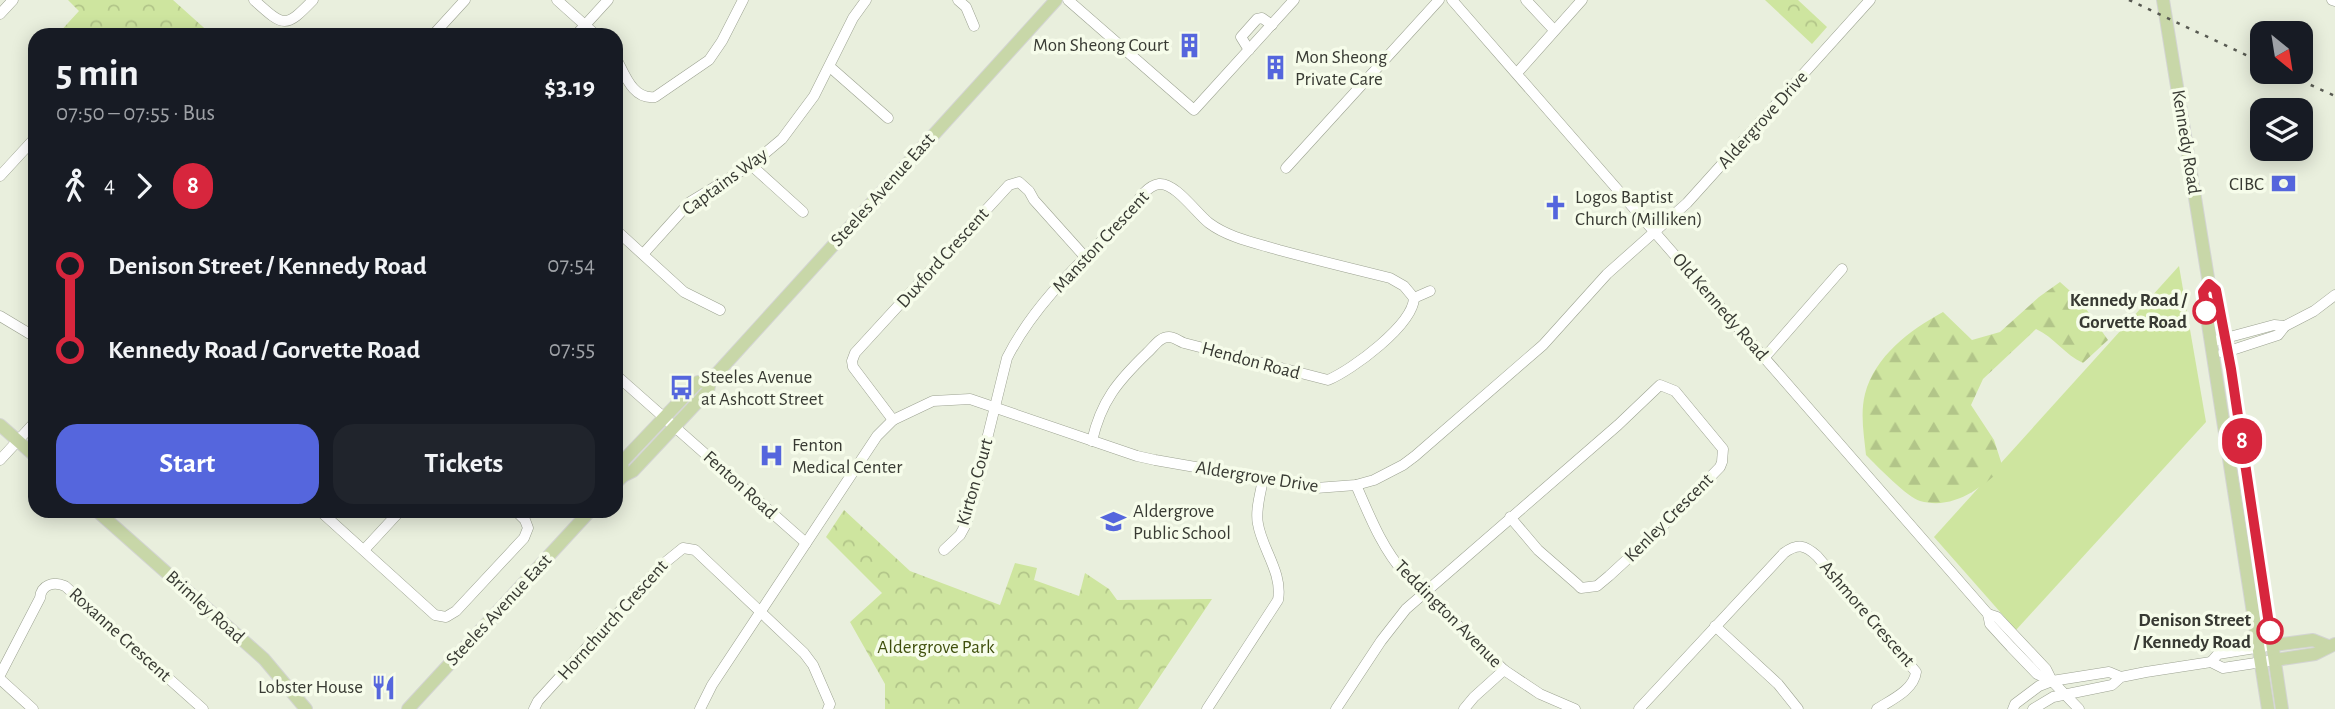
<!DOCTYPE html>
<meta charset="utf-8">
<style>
body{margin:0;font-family:"Alegreya Sans",sans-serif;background:#20242c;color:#f1f3f6;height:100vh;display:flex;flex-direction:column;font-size:26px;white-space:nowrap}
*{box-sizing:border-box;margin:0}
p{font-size:23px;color:#9ea1a6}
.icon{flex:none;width:38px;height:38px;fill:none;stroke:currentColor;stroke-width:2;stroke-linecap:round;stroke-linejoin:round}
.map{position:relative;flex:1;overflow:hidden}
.drawer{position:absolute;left:28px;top:28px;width:595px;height:490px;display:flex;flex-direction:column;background:#171b24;border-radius:21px;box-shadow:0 4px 18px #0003}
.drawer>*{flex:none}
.badge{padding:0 14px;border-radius:23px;font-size:24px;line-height:46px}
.needle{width:46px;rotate:150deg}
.fabs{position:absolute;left:2250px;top:21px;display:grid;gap:14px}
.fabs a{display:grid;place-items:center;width:63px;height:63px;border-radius:14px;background:#171b24;box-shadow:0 4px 18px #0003;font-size:35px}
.map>.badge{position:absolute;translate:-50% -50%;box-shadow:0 0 0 4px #fff}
.legs{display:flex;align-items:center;gap:10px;height:77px;padding:0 28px;font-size:23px}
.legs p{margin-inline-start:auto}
.summary{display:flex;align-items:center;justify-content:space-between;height:119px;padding:0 28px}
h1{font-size:38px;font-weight:700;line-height:52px}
.cta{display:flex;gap:14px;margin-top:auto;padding:14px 28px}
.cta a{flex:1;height:80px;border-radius:21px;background:#56d;color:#fff;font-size:28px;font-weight:700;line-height:80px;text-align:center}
.cta a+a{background:#20242c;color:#f1f3f6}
ul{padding:0 28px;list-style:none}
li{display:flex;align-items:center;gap:24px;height:84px;font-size:26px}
li i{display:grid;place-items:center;width:10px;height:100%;margin:0 9px;background:currentColor}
li i::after{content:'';width:18px;height:18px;margin:-9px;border:5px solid;border-radius:50%;background:#171b24}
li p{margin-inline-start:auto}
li:first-child i{background:linear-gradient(#0000 50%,currentColor 0)}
li:last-child i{background:linear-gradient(currentColor 50%,#0000 0)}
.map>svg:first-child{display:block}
</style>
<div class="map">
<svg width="2335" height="709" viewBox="0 0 2335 709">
<defs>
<pattern id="forest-firs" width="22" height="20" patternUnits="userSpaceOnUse" patternTransform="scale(1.75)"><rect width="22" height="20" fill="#cee59f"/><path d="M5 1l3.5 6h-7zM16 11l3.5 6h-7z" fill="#b2c589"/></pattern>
<pattern id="park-crowns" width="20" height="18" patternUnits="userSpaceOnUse" patternTransform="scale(1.75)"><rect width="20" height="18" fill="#cee59f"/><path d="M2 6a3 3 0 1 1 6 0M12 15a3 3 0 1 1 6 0" fill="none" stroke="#b2c589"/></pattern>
</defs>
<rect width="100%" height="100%" fill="#e9efdd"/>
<path fill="#cee59f" d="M 2179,266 L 2206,422 L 2016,630 L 1934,537 Z"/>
<path fill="url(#forest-firs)" d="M 2060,282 L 2079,299 L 2108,340 L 2083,363 C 2065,355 2054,337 2036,329 L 1983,379 L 1971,405 L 1994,440 L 2003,468 C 1980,489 1953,510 1920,501 C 1908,498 1877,466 1866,455 C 1864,435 1860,414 1865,394 C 1875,356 1910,330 1943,312 L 1972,340 L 2000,332 L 2039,297 Z"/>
<g fill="url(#park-crowns)">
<path d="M 68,0 L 173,0 L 212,35 L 57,35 L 79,11 Z"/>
<path d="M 1765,0 L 1798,0 L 1827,27 L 1812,44 Z"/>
<path d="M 844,510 L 910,571 L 1000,605 L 1015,563 L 1037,568 L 1034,580 L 1079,596 L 1085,573 L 1109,589 L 1117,600 L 1212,599 L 1138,709 L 885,709 L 885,684 L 850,622 L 882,593 L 826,537 Z"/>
</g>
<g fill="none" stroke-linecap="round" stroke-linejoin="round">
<defs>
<g id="minor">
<path d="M 254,0 C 284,27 285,29 313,0"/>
<path d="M 557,0 L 596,35"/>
<path d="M 958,0 L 966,7 L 974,26"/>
<path d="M 1068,0 L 1194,110 L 1294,0"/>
<path d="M 1452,0 L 1988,614 L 1997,617 L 2046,669 L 2052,681 L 2079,709"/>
<path d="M 1526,0 L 1554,30"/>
<path d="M 2332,0 L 2335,1"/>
<path d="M 0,14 L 13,0"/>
<path d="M 433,35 L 465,0"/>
<path d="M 576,35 L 608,0"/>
<path d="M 1249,50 L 1241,37 L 1257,19 L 1262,18 L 1272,25"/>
<path d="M 616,58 C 625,75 633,100 655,97 L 709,60 L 722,41 L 743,0"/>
<path d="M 830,67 L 888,118"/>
<path d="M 1517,73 L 1582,0"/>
<path d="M 751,165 L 803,212"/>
<path d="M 1286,168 L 1439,0"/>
<path d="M 0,176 L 35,138"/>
<path d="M 616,230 L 684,292 L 720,310"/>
<path d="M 644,253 L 690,202 L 751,165 L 782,139 L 814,96 L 853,18 L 866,0"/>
<path d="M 1414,298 L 1430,291"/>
<path d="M 0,316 L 35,337"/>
<path d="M 2211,342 L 2274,325 L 2285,326"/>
<path d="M 2223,353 L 2278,335 L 2285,326 L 2314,311 L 2335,295"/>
<path d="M 1765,357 L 1842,269"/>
<path d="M 616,375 L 806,543"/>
<path d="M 893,420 L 853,367 L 852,361 L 855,353 L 1009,185 L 1019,182 L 1029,191 L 1034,200 L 1086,258"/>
<path d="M 1092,441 C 1101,401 1118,381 1147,353 C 1154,347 1159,337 1169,337 C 1174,337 1179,341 1184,343 L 1328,380 C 1352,370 1413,325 1414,298"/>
<path d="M 0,460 L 35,422"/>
<path d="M 1356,485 C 1370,517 1382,548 1405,574 L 1504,670 L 1540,694 L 1575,709"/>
<path d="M 320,511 L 435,615 L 446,617 L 456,611 L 524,538 L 528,528 L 525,520 L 516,511"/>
<path d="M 364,550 L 400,511"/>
<path d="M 944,550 L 960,535 L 966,524 L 1007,358 C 1035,302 1085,258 1129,214 C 1136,204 1145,186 1159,184 C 1175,182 1197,214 1209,223 C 1229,238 1256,243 1279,250 C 1316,260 1353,269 1390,278 L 1404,286 L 1414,298"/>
<path d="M 1988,614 L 1990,624 L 2011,647 L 2037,674 L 2052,681"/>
<path d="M 1715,626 L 1778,684 L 1798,709"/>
<path d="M 2211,662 L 2218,654 L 2274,645"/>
<path d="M 0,675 L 40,598 C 41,585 53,581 65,586 L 203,709"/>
<path d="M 0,679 L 33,709"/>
<path d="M 534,709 L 538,701 L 662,565 L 683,548 L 695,550 L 804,653 L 813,665 L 830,704 L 828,709"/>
<path d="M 700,709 L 712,685 L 877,436 L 893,420 L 933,401 L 970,399 L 1137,456 L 1155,460 L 1316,488 L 1356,485 L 1374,480 L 1403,465 L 1415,456 L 1543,345 L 1607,274 L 1687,203 L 1870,0"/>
<path d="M 1207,709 L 1278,600 C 1283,573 1262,549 1258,524 C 1255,510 1261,492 1263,479"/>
<path d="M 1336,709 L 1381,641 L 1406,609 L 1618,425 L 1660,385 L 1675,391 L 1723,449 L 1722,462 L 1720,467 L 1659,530 L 1609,576 L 1597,586 L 1581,588 L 1577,584 L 1538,550 L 1510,517"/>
<path d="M 1464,709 L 1474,697 L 1504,670"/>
<path d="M 1639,709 L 1784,553 C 1798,543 1805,545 1817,556 L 1916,672 C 1914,690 1891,700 1877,709"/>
<path d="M 2013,709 L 2015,704 L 2039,686 L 2052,681 L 2109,672 L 2121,677"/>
<path d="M 2033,709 L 2053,697 L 2112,685 L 2121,677 L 2146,672 L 2211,662 L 2223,668 L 2275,660"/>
</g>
<g id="major">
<path d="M 2163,0 L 2209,284 L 2216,290 L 2231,369 L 2282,709"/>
<path d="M 2209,284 L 2203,292 L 2268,709"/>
<path d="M 0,425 L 35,456"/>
<path d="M 623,476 L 622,462 L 698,382 L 710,381"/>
<path d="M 616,483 L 623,476 L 633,471 L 708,391 L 710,381 L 1056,0"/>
<path d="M 97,511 L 264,659 L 306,709"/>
<path d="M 2274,645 L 2313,640 L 2328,646"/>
<path d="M 2275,660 L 2315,654 L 2335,644"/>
<path d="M 408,709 L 590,511"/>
</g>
</defs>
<use href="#minor" stroke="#9ca291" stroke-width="11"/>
<use href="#major" stroke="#d3d4d2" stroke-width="14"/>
<use href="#minor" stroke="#fff" stroke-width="10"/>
<use href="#major" stroke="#c8d7a8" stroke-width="12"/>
<g stroke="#585a52" stroke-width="2.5" stroke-dasharray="3.5 7" stroke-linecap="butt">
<path d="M 2129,0 L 2263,63"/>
<path d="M 2282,72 L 2335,96"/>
</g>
</g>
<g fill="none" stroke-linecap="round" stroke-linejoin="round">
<defs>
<path id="line-1" d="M 2206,311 L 2203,292 L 2209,284 L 2216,290 L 2231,369 L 2270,631"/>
</defs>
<use href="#line-1" stroke="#fff" stroke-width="16"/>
<use href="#line-1" stroke="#d7263d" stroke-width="10"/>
</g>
<defs>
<symbol id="building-bare" viewBox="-9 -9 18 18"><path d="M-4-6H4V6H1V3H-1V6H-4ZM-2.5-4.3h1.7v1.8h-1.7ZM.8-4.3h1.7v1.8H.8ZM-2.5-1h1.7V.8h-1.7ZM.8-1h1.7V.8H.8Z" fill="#56d" stroke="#f6fcea" stroke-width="2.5" paint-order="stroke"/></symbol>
<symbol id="bank-bare" viewBox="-9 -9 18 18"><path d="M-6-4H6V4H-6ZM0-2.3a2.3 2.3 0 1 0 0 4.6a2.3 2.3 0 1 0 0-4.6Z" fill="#56d" stroke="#f6fcea" stroke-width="2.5" paint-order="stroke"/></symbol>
<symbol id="church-bare" viewBox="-9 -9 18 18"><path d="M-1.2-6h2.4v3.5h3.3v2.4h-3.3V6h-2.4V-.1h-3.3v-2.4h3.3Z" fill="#56d" stroke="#f6fcea" stroke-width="2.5" paint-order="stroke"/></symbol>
<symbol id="bus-bare" viewBox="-9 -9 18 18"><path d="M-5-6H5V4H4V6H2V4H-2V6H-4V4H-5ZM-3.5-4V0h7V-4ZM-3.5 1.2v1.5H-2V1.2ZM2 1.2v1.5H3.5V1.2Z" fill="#56d" stroke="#f6fcea" stroke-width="2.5" paint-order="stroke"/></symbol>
<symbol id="hospital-bare" viewBox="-9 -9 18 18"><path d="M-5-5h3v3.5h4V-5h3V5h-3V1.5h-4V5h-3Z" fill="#56d" stroke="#f6fcea" stroke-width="2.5" paint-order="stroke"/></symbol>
<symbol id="school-bare" viewBox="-9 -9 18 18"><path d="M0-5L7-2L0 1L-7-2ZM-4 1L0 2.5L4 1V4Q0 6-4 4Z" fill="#56d" stroke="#f6fcea" stroke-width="2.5" paint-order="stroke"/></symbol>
<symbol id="restaurant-bare" viewBox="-9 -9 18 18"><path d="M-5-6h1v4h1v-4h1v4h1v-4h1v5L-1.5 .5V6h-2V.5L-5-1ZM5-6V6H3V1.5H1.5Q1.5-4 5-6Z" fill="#56d" stroke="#f6fcea" stroke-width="2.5" paint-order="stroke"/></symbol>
</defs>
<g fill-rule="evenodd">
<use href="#building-bare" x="1172" y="28" width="35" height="35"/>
<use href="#building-bare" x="1258" y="50" width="35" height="35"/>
<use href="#bank-bare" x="2266" y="166" width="35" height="35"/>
<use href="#church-bare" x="1538" y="190" width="35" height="35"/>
<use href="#bus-bare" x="664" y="370" width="35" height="35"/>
<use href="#hospital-bare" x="754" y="438" width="35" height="35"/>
<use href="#school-bare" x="1096" y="504" width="35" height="35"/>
<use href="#restaurant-bare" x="366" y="670" width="35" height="35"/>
</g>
<g fill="#fff" stroke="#d7263d" stroke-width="3.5">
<circle cx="2206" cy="311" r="12"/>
<circle cx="2270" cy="631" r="12"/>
</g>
<g text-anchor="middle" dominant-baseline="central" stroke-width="7" stroke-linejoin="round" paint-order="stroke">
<g font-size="19" fill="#383a33" stroke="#f6fcea" text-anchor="start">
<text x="1169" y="45" text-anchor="end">Mon Sheong Court</text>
<text x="1295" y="57">Mon Sheong<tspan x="1295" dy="22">Private Care</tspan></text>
<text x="2264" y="184" text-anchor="end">CIBC</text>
<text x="1575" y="197">Logos Baptist<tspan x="1575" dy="22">Church (Milliken)</tspan></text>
<text x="701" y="377">Steeles Avenue<tspan x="701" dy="22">at Ashcott Street</tspan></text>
<text x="792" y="445">Fenton<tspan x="792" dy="22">Medical Center</tspan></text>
<text x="1133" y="511">Aldergrove<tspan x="1133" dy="22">Public School</tspan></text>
<text x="363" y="687" text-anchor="end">Lobster House</text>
</g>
<g font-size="19" fill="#383a33" stroke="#f6fcea">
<text transform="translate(1763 120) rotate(-48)">Aldergrove Drive</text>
<text transform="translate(2186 142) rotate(81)">Kennedy Road</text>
<text transform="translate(725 182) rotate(-36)">Captains Way</text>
<text transform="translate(883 190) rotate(-48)">Steeles Avenue East</text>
<text transform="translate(1101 242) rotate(-47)">Manston Crescent</text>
<text transform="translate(943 258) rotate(-48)">Duxford Crescent</text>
<text transform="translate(1720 307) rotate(49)">Old Kennedy Road</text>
<text transform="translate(1251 361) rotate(15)">Hendon Road</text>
<text transform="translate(1257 477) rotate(9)">Aldergrove Drive</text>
<text transform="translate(975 482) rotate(-74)">Kirton Court</text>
<text transform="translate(740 485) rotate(42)">Fenton Road</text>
<text transform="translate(1669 518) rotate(-45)">Kenley Crescent</text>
<text transform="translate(205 607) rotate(42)">Brimley Road</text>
<text transform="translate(499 610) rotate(-47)">Steeles Avenue East</text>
<text transform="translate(1448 614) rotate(45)">Teddington Avenue</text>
<text transform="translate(1867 614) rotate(49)">Ashmore Crescent</text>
<text transform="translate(613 620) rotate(-48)">Hornchurch Crescent</text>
<text transform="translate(120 635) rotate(42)">Roxanne Crescent</text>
</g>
<g font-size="19" font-weight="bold" fill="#383a33" stroke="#f6fcea" text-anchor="end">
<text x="2187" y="300">Kennedy Road /<tspan x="2187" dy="22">Gorvette Road</tspan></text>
<text x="2251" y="620">Denison Street<tspan x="2251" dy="22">/ Kennedy Road</tspan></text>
</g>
<g font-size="19" fill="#3f4f0c" stroke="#f6fcea">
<text x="936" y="647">Aldergrove Park</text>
</g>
</g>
</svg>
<div class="fabs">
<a><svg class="needle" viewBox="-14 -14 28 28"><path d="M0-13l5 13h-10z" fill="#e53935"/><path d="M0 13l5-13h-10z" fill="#9ea1a6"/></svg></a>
<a><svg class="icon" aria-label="layers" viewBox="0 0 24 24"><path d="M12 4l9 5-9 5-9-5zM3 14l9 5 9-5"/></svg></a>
</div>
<b class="badge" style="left:2242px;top:441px;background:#d7263d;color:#fff">8</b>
<section class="drawer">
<div class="summary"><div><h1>5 min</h1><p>07:50 – 07:55 · Bus</p></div><b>$3.19</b></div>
<div class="legs"><svg class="icon" aria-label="walk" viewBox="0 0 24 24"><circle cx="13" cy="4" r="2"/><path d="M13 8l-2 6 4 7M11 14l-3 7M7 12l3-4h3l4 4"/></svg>4<svg class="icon" aria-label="forward" viewBox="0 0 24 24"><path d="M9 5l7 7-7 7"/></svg><b class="badge" style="background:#d7263d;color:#fff">8</b></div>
<ul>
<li><i style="color:#d7263d"></i><b>Denison Street / Kennedy Road</b><p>07:54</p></li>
<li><i style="color:#d7263d"></i><b>Kennedy Road / Gorvette Road</b><p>07:55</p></li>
</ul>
<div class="cta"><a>Start</a><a>Tickets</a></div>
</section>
</div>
